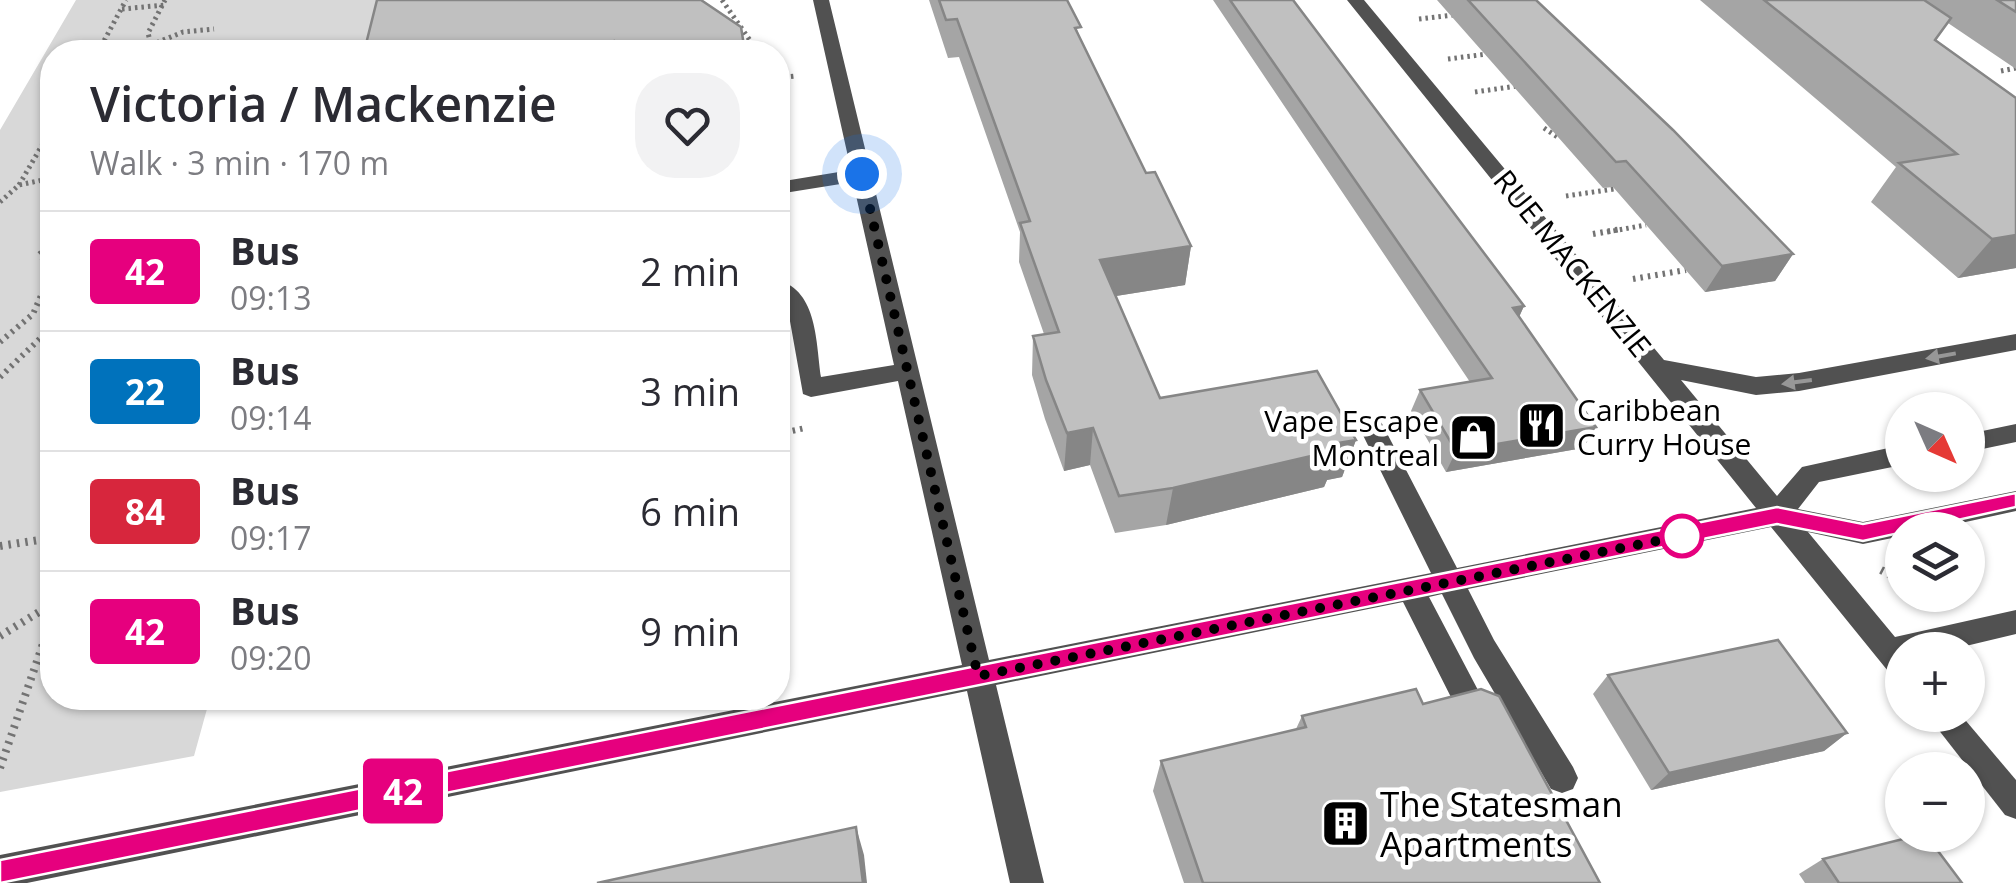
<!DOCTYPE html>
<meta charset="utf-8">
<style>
body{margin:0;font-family:"Open Sans",sans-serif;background:#f2f2f3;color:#2b2b33;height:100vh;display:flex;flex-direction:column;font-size:38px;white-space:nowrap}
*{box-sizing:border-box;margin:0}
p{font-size:32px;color:#7c7c81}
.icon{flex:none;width:55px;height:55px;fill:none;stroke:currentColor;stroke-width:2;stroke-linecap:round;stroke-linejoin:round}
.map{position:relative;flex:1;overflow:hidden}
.sheet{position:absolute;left:40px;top:40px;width:750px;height:670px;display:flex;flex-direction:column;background:#fff;border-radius:40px;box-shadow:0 2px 8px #0004}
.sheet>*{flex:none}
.badge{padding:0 20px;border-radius:8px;font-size:35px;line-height:65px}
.needle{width:65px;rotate:135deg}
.fabs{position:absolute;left:1885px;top:392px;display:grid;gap:20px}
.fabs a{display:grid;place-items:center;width:100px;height:100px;border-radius:50%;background:#fff;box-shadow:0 2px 8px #0004;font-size:50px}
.you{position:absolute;width:50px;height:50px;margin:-25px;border:8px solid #fff;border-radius:50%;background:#1a73e8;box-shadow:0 0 0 15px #1a73e833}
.map>.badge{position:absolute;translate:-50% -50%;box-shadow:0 0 0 5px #fff}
.round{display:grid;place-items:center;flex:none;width:105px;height:105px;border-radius:40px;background:#f2f2f3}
.head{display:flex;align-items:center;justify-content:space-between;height:170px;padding:0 50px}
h1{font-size:48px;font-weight:600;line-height:75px}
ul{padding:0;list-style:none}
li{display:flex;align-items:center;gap:30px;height:120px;padding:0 50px;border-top:2px solid #e1e1e2}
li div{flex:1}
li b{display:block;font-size:38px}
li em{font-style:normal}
li .badge{min-width:110px;font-weight:700;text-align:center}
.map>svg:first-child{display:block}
</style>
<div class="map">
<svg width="2016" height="883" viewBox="0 0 2016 883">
<rect width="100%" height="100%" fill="#fff"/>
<path fill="#d8d8d8" d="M 76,0 L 384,0 L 371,52 L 52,52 L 52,698 L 210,698 L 194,756 L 0,792 L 0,130 Z"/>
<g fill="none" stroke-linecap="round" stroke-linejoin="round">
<g stroke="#737373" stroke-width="5" stroke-dasharray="2.5 4" stroke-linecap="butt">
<path d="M 722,0 L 758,52"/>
<path d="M 122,9 L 165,5"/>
<path d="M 1419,19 L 1453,15"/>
<path d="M 151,45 L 183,32 L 214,29"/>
<path d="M 98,52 L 126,0"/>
<path d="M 142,52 L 151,45 L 148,33 L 165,0"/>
<path d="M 1448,59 L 1487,54"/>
<path d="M 2001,71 L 2016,68"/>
<path d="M 778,78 L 795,76"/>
<path d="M 1475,92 L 1517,86"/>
<path d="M 1544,128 L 1559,138"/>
<path d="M 19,185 L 52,128"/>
<path d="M 1566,196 L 1614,189"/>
<path d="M 0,202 L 19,185 L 52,178"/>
<path d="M 1607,232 L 1646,225"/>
</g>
<g stroke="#737373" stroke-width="6" stroke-dasharray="2.5 5" stroke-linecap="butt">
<path d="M 1593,234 L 1621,229"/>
<path d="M 52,242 L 38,256 L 52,260"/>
<path d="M 1633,279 L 1686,270"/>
<path d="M 0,342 L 33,314 L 52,270"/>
<path d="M 0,377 L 52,327"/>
<path d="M 778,434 L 805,428"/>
</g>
<g stroke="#737373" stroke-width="8" stroke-dasharray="2.5 6" stroke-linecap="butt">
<path d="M 0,546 L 52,538"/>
<path d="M 1881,570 L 1902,581"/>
<path d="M 0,636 L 52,604"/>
<path d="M 0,768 L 52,618"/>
</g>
<g fill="#515151" fill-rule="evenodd">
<path d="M 813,0 L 829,0 L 989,660 L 1431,573 L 1357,423 L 1360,416 L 1378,416 L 1457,568 L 1756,508 L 1347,0 L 1364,0 L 1664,360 L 1756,377 L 1799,373 L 2016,334 L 2016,350 L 1799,391 L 1756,395 L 1681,380 L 1777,496 L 1802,467 L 1902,445 L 1902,465 L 1819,482 L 1798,509 L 1863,522 L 2016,491 L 2016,511 L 1929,530 L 1902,530 L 1902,536 L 1863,544 L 1808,532 L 1895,637 L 2016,610 L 2016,634 L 1949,650 L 1902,650 L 1902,680 L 1892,676 L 1771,527 L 1468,589 L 1494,640 L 1573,767 L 1578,778 L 1573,789 L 1562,793 L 1551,789 L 1474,658 L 1442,594 L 1429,597 L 1489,711 L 1485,721 L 1474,725 L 1463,721 L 1403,602 L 996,685 L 1044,883 L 1010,883 L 967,691 L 27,883 L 0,883 L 0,855 L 962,665 L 898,381 L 811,397 L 803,394 L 788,310 L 778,299 L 778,280 C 818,291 816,344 821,377 L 894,365 L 853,182 L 778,194 L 778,182 L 851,170 Z"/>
<path d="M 2016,424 L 2016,442 L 1968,452 L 1968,434 Z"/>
<path d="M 1927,715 L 1961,715 L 2016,780 L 2016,819 L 2005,815 Z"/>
</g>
</g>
<g fill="#a5a5a5">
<path d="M 929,0 L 1067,0 L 1080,38 L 1146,173 L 1191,246 L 1185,285 L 1116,296 L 1160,398 L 1356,440 L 1342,477 L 1327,480 L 1324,487 L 1166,525 L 1115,533 L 1090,465 L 1064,471 L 1045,419 L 1032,375 L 1033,336 L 1044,334 L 1019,262 L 1020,232 L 959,57 L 948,58 Z"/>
<path d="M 1213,0 L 1293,0 L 1524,306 L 1519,317 L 1596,427 L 1583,448 L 1446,472 L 1411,411 L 1420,390 L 1470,382 Z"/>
<path d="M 1437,0 L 1536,0 L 1793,254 L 1775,281 L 1705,292 L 1613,187 L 1603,188 Z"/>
<path d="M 1700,0 L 2016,0 L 2016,69 L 1948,23 L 1936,40 L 2016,98 L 2016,268 L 1958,278 L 1871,202 L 1896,167 Z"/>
<path d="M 1608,675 L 1847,733 L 1824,751 L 1651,790 L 1593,694 Z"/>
<path d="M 1423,704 L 1600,883 L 1184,883 L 1153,791 L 1161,761 L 1296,729 L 1302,716 Z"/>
<path d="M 1823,859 L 1962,883 L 1805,883 L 1799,874 Z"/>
</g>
<g fill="#868686">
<path d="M 615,41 L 618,52 L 508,52 Z"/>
<path d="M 2016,235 L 2016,268 L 1958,278 L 1992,239 Z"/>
<path d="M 1191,246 L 1185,285 L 1097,299 L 1100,260 Z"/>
<path d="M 1793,254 L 1775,281 L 1705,292 L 1722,266 Z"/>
<path d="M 1524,306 L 1514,328 L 1513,308 Z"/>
<path d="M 1596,427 L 1583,448 L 1446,472 L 1456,451 Z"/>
<path d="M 1093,428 L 1090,465 L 1064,471 L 1067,433 Z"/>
<path d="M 1356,440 L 1342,477 L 1327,480 L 1324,487 L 1166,525 L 1173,488 L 1333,444 Z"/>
<path d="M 1847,733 L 1824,751 L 1651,790 L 1669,773 Z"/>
<path d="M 856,827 L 864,855 L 867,883 L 863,883 Z"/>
</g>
<g fill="#c0c0c0" stroke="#868686" stroke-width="2.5">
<path d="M 377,0 L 701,0 L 741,27 L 745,52 L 586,52 L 615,41 L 508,52 L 364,52 Z"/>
<path d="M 939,0 L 1067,0 L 1081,27 L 1075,28 L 1146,173 L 1155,172 L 1191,246 L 1100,260 L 1160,398 L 1317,371 L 1356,440 L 1333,444 L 1337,450 L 1173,488 L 1119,496 L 1093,428 L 1067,433 L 1046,380 L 1033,336 L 1059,332 L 1020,223 L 1030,221 L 957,19 L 946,20 Z"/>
<path d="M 1230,0 L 1293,0 L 1524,306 L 1513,308 L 1596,427 L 1456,451 L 1420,390 L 1492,378 Z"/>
<path d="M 1468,0 L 1536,0 L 1673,130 L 1793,254 L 1722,266 L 1626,161 L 1616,162 Z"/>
<path d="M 1764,0 L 1924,0 L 1951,18 L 1935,40 L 2016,98 L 2016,235 L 1992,239 L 1899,163 L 1957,154 Z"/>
<path d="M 1997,0 L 2016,0 L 2016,12 Z"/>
<path d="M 1778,640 L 1847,733 L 1669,773 L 1608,675 Z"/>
<path d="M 1416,689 L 1423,704 L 1481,689 L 1499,696 L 1600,883 L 1203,883 L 1161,761 L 1306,727 L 1302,716 Z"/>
<path d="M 856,827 L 863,883 L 597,883 Z"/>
<path d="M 1919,835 L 1926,835 L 1962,883 L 1839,883 L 1823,859 Z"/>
</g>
<defs><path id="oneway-solid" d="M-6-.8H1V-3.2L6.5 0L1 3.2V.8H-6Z" transform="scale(2.5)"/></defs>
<g fill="#979797">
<use href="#oneway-solid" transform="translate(1941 356) rotate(170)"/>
<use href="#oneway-solid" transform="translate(1797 382) rotate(172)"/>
</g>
<path fill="#e6007e" stroke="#fff" stroke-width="2.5" d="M 2016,493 L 2016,507 L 1863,541 L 1777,524 L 0,883 L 0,860 L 1777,507 L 1863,524 Z"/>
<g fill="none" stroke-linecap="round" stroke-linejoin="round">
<path stroke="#000" stroke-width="10" stroke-dasharray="0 18" d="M 862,174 L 978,676 L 1682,536"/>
</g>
<defs>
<symbol id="restaurant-square" viewBox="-11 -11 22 22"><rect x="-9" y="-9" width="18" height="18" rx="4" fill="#000" stroke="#fff"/><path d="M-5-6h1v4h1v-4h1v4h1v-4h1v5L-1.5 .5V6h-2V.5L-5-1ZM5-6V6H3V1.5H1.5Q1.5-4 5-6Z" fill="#fff"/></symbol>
<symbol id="shop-square" viewBox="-11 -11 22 22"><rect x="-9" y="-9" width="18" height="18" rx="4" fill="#000" stroke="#fff"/><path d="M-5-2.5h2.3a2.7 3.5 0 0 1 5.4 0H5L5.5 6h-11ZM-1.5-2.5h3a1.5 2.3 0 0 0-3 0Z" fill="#fff"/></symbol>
<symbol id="building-square" viewBox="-11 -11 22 22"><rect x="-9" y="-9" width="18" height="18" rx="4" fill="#000" stroke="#fff"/><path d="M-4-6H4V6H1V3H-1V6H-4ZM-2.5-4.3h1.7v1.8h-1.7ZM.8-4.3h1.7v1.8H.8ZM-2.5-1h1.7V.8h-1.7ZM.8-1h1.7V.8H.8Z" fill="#fff"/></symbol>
</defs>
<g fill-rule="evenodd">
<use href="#restaurant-square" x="1514" y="398" width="55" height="55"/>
<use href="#shop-square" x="1446" y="410" width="55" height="55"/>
<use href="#building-square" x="1318" y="796" width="55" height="55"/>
</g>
<circle fill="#fff" stroke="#e6007e" stroke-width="5" cx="1682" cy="536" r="20"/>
<g text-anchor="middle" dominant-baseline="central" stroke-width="9" stroke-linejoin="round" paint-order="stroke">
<g font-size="30" fill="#000" stroke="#fff">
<text transform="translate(1573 263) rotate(51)">RUE MACKENZIE</text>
</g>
<g font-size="30" fill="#000" stroke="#fff" text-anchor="start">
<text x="1577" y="409">Caribbean<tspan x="1577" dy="34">Curry House</tspan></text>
<text x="1439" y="420" text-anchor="end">Vape Escape<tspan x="1439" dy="34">Montreal</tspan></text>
</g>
<g font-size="35" fill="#000" stroke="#fff" text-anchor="start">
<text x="1380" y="803">The Statesman<tspan x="1380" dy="40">Apartments</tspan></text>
</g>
</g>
</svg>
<div class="fabs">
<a><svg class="needle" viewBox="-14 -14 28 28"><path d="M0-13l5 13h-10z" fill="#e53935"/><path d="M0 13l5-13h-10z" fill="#7c7c81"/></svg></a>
<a><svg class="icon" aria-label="layers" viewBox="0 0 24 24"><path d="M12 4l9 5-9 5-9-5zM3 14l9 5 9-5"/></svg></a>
<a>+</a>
<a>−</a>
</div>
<div class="you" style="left:862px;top:174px"></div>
<b class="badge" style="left:403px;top:791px;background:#e6007e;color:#fff">42</b>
<section class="sheet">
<div class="head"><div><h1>Victoria / Mackenzie</h1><p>Walk · 3 min · 170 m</p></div><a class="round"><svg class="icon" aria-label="heart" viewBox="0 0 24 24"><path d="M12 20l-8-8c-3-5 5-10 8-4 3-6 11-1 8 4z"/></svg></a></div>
<ul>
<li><span class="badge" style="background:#e6007e;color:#fff">42</span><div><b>Bus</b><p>09:13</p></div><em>2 min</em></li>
<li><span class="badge" style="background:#0072bc;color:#fff">22</span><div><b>Bus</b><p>09:14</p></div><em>3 min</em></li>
<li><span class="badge" style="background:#d7263d;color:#fff">84</span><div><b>Bus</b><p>09:17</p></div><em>6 min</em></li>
<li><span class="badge" style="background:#e6007e;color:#fff">42</span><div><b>Bus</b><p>09:20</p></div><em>9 min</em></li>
</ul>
</section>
</div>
